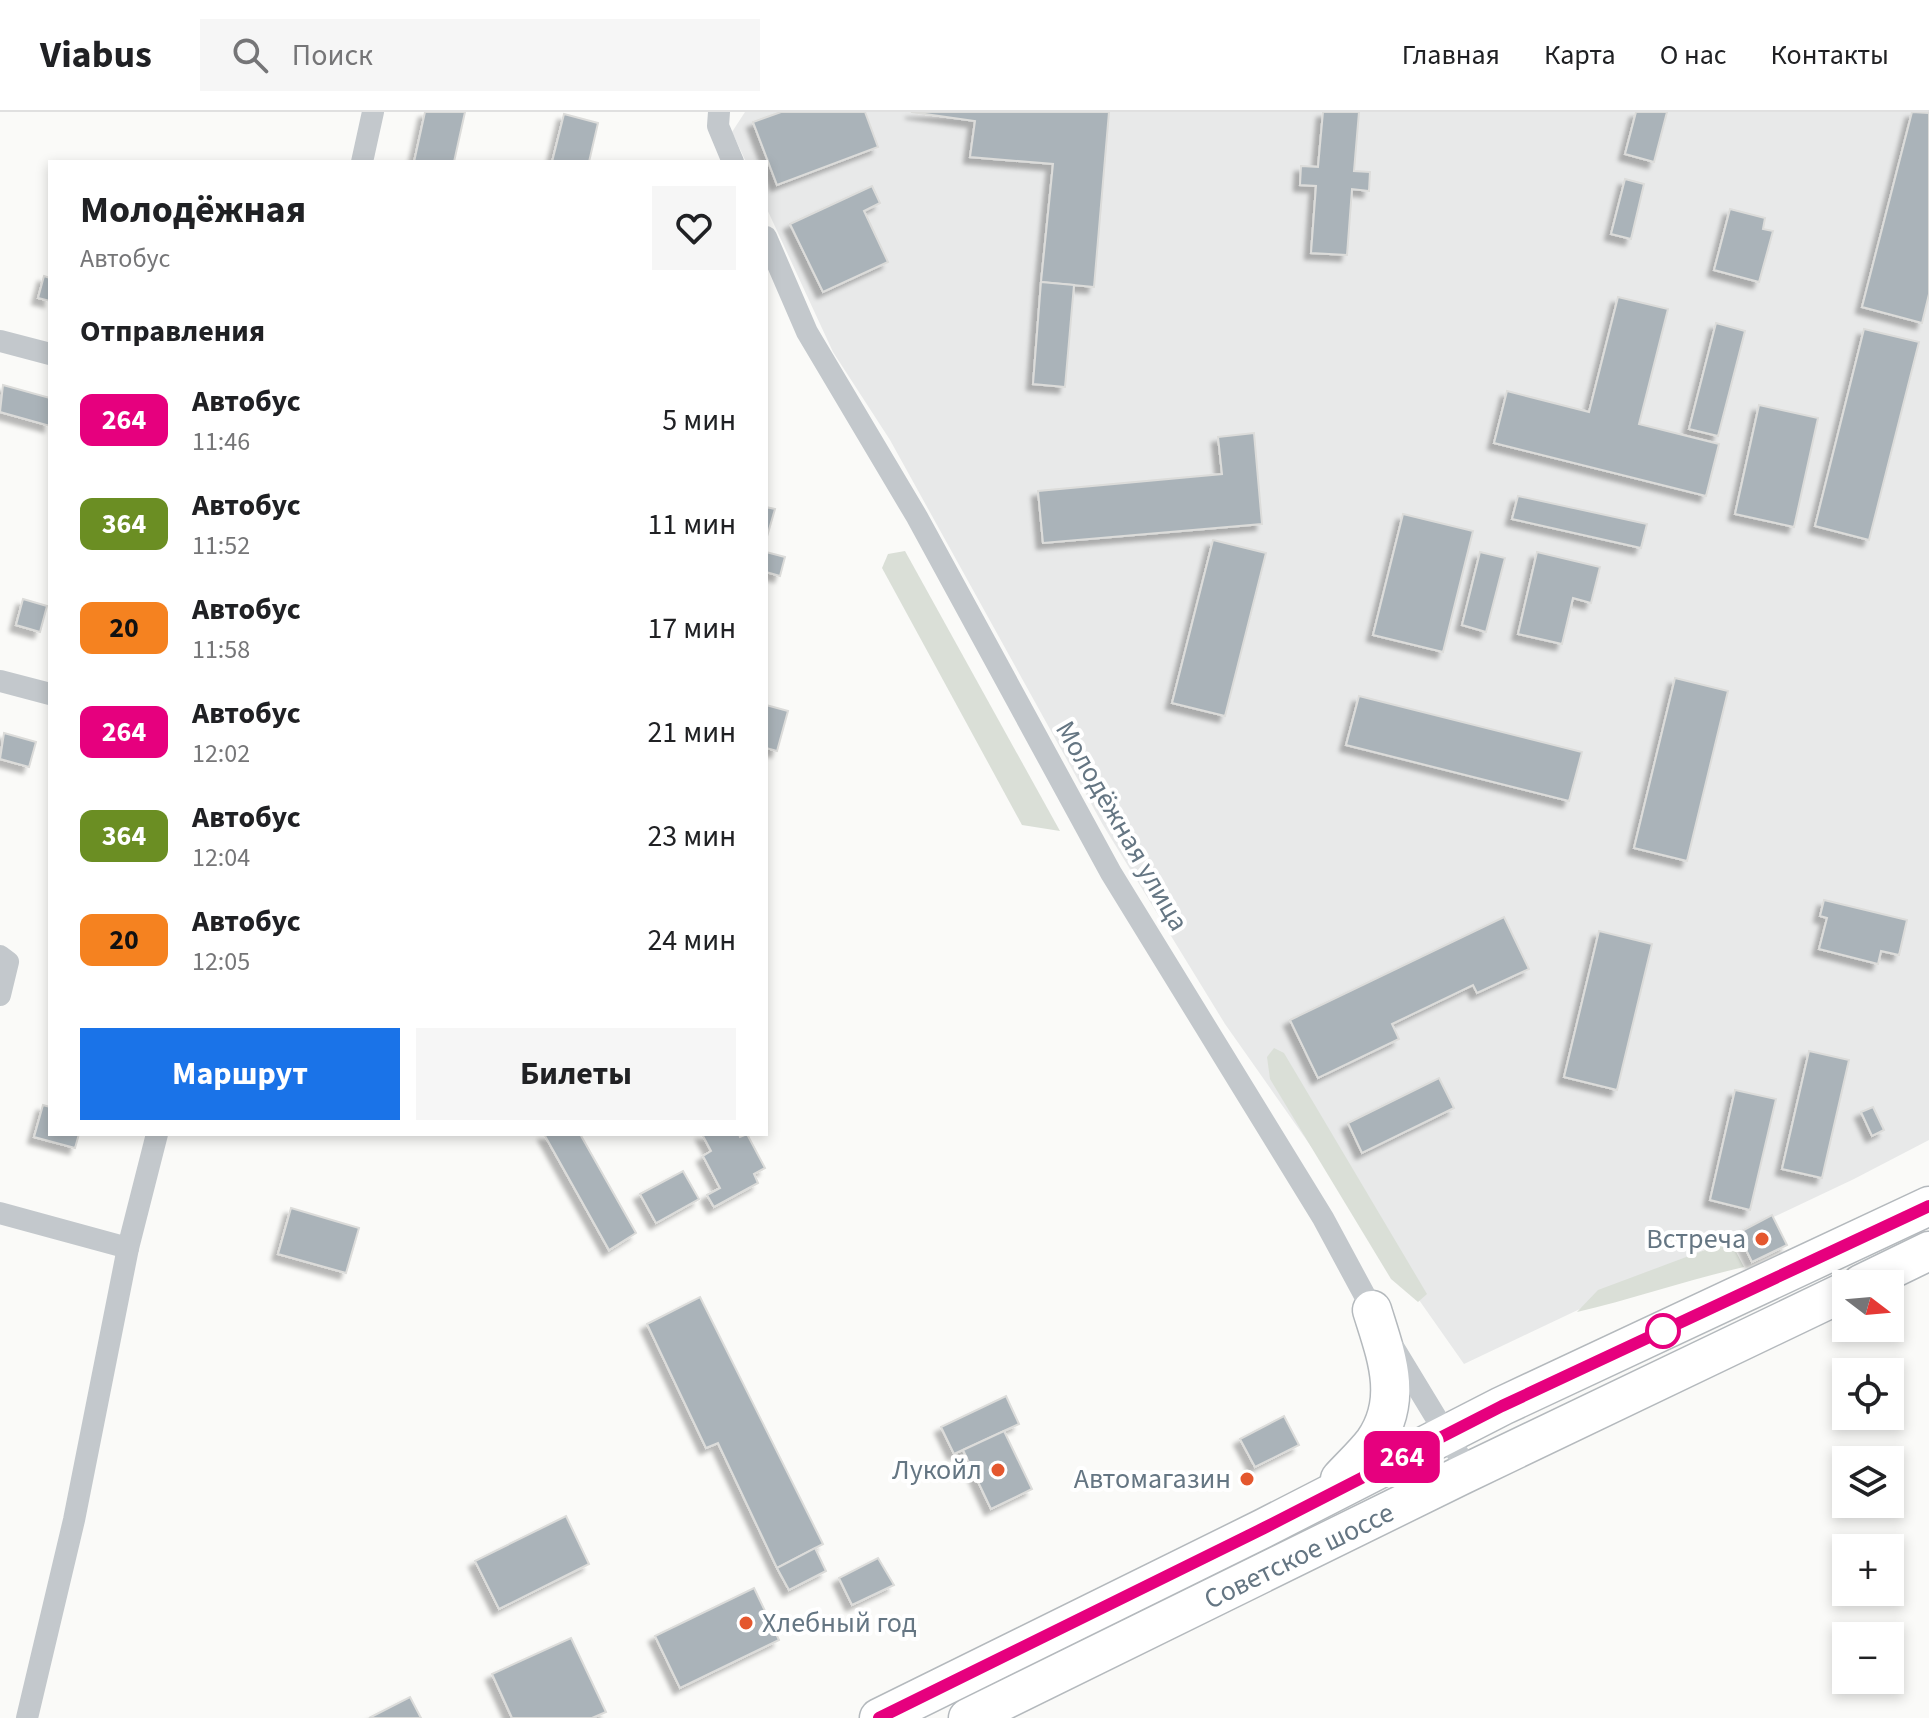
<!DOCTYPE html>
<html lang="ru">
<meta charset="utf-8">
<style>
body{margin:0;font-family:"Source Sans 3",sans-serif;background:#f6f6f6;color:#202124;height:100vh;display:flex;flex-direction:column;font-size:30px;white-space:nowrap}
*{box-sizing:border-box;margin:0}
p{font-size:26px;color:#757577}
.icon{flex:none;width:44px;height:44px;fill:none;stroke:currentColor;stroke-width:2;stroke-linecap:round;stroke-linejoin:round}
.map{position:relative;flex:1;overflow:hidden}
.drawer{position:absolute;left:48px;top:48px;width:720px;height:976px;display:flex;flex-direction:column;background:#fff;border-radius:0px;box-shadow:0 4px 12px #0003}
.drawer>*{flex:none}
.badge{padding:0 16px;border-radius:12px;font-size:28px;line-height:52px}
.needle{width:52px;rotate:106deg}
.controls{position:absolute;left:1832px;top:1158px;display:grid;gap:16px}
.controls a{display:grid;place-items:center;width:72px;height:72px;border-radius:0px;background:#fff;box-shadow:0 4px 12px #0003;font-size:40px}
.map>.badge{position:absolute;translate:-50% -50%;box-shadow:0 0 0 4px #fff}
h2{padding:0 32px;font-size:30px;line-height:72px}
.round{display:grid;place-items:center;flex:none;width:84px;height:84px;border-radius:0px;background:#f6f6f6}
.headline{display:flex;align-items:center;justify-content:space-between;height:136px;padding:0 32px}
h1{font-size:38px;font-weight:700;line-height:60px}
.primary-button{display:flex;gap:16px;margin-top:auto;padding:16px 32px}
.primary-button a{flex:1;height:92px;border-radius:0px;background:#1a73e8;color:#fff;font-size:32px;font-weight:700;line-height:92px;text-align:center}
.primary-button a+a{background:#f6f6f6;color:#202124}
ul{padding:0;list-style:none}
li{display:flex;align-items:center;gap:24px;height:104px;padding:0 32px}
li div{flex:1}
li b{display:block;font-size:30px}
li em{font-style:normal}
li .badge{min-width:88px;font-weight:700;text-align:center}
header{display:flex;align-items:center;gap:48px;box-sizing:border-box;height:112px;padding:0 40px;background:#fff;border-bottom:2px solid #e0e0e0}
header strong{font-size:38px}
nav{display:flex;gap:44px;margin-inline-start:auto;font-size:28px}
.search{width:560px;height:72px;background:#f6f6f6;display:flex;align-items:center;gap:20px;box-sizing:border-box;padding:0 28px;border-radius:0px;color:#757577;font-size:30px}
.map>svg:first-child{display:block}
</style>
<header>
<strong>Viabus</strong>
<div class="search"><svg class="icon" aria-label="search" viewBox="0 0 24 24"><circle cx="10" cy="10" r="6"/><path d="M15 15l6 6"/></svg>Поиск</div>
<nav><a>Главная</a><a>Карта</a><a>О нас</a><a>Контакты</a></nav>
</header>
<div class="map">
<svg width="1929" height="1606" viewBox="0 0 1929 1606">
<defs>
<filter id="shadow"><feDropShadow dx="-6" dy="6" stdDeviation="2" flood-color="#0004"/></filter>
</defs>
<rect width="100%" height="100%" fill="#fafaf8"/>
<path fill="#e8e9e9" d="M 745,0 L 1929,0 L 1929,1028 L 1854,1067 L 1464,1252 L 1225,912 L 1103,713 L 890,328 L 833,240 L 766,95 L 766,50 L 746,50 L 732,20 Z"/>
<g fill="#dadfd7">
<path d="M 905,439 L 1060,719 L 1022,713 L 882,456 L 888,442 Z"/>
<path d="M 1274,936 L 1284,941 L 1427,1182 L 1418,1190 L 1391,1167 L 1270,967 L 1267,945 Z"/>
<path d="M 1721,1132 L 1734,1136 L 1744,1155 C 1687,1168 1633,1187 1577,1200 L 1598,1178 Z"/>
</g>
<g fill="#aab3b9" stroke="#dcdcda" stroke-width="2" filter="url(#shadow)">
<path d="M 425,0 L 465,0 L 454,50 L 414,50 Z"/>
<path d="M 781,0 L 865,0 L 878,35 L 777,73 L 753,10 Z"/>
<path d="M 911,0 L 1109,0 L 1094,175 L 1041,170 L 1053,52 L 970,45 L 975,9 Z"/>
<path d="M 1323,0 L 1359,0 L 1354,59 L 1370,60 L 1369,79 L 1352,77 L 1347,143 L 1311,141 L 1316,74 L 1300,73 L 1301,54 L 1318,55 Z"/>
<path d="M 1636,0 L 1667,0 L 1654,50 L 1625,42 Z"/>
<path d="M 1912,0 L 1929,1 L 1929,182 L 1922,211 L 1862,195 Z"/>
<path d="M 564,2 L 598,11 L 589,50 L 552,50 Z"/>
<path d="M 1625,67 L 1644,72 L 1631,127 L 1611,122 Z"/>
<path d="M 872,74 L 880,91 L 864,99 L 888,150 L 823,180 L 790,112 Z"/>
<path d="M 1730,97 L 1765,106 L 1763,117 L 1773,119 L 1759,170 L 1714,158 Z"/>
<path d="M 44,164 L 50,166 L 50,189 L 38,186 Z"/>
<path d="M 1041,170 L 1074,173 L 1065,275 L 1033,272 Z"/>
<path d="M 1618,185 L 1668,197 L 1639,312 L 1719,332 L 1706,384 L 1494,331 L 1507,279 L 1589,300 Z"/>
<path d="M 1716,211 L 1745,219 L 1718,324 L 1689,317 Z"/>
<path d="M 1864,217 L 1919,230 L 1869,428 L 1815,414 Z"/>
<path d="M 3,273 L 50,286 L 50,314 L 0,300 Z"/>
<path d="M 1759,293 L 1818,306 L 1794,415 L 1735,402 Z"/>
<path d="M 1254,321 L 1262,412 L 1043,431 L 1038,379 L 1222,362 L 1218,325 Z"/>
<path d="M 1518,384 L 1647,412 L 1641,436 L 1512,407 Z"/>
<path d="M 766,395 L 775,397 L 766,428 Z"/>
<path d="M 1403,402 L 1473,419 L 1443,540 L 1373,523 Z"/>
<path d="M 1213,428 L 1266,441 L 1225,604 L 1172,591 Z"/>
<path d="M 766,440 L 785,445 L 780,464 L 766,460 Z"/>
<path d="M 1480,440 L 1505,446 L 1486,520 L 1462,513 Z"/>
<path d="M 1537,440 L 1600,455 L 1591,491 L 1573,486 L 1562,532 L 1518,522 Z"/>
<path d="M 23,487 L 47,494 L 40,520 L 16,513 Z"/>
<path d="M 1675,566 L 1728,579 L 1687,749 L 1634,736 Z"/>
<path d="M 1359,584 L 1582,640 L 1569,689 L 1346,633 Z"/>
<path d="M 766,593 L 788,599 L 777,639 L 766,636 Z"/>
<path d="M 4,621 L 36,630 L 29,655 L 0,647 Z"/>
<path d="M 1824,788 L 1907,808 L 1899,843 L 1881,839 L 1878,852 L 1819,837 L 1827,806 L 1820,804 Z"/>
<path d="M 1504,805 L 1529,857 L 1477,881 L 1473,873 L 1392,912 L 1399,927 L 1318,966 L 1290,908 Z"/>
<path d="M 1599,819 L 1652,832 L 1617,978 L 1564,965 Z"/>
<path d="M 1809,939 L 1849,948 L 1822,1066 L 1782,1057 Z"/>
<path d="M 1439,966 L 1454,996 L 1362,1041 L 1348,1011 Z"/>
<path d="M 1735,978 L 1776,987 L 1750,1098 L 1710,1088 Z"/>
<path d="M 43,993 L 50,995 L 50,1022 L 79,1022 L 75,1036 L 34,1025 Z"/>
<path d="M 1873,995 L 1884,1018 L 1872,1024 L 1861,1000 Z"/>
<path d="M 544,1022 L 580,1022 L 636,1121 L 609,1138 Z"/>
<path d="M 702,1022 L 739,1022 L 740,1025 L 747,1022 L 765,1056 L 754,1062 L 758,1071 L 714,1095 L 707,1083 L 720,1076 L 703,1044 L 711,1039 Z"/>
<path d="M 683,1059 L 699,1087 L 656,1111 L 640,1082 Z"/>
<path d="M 291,1096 L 359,1116 L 346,1161 L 278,1142 Z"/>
<path d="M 1772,1103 L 1787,1133 L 1752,1150 L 1738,1121 Z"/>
<path d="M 700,1185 L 823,1432 L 777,1456 L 718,1331 L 706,1336 L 647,1212 Z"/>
<path d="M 1006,1284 L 1019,1312 L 954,1342 L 941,1315 Z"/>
<path d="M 1284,1304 L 1299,1333 L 1255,1355 L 1240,1327 Z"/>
<path d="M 1004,1319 L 1032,1377 L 991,1397 L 963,1338 Z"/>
<path d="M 566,1404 L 589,1452 L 499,1497 L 475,1449 Z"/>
<path d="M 815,1436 L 826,1459 L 789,1478 L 777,1456 Z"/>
<path d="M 878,1446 L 894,1473 L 852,1493 L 839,1466 Z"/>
<path d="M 754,1476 L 779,1528 L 680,1576 L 655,1524 Z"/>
<path d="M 571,1526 L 606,1600 L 592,1606 L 512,1606 L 492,1562 Z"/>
<path d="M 410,1585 L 421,1606 L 369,1606 Z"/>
</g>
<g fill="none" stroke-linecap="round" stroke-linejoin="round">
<defs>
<g id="highway">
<path d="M 1861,1172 L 1929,1139"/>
<path d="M 1340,1367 C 1351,1355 1364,1343 1374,1330 C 1404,1287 1386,1243 1372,1198"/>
<path d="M 879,1606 L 1264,1416 L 1502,1294 L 1929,1094"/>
<path d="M 968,1606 L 1462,1363 L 1846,1179"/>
</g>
</defs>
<use href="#highway" stroke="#b4b9bd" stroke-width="41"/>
<g stroke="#c3c8cc" stroke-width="22">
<path d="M 719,0 L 718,14 L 733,50"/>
<path d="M 362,50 L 373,0"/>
<path d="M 766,125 L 807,220 L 917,405 L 1111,761 L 1323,1106 L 1378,1208"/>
<path d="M 0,229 L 50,242"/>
<path d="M 0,569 L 50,582"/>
<path d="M 0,844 L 8,850 L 0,883"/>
<path d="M 0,1101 L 128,1136"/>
<path d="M 1395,1238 L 1469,1360"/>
<path d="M 27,1606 L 74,1408 L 128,1136 L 157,1022"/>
</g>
<use href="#highway" stroke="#fff" stroke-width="38"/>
</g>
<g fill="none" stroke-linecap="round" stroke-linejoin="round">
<defs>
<path id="line" d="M 879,1606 L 1264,1416 L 1502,1294 L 1929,1094"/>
</defs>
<use href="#line" stroke="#fff" stroke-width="18"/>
<use href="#line" stroke="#e6007e" stroke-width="12"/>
</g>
<g fill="#e4572e" stroke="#fff" stroke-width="3">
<circle cx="1762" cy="1127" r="8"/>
<circle cx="998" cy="1358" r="8"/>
<circle cx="1247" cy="1367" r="8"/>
<circle cx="746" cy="1511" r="8"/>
</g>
<circle fill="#fff" stroke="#e6007e" stroke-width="4" cx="1663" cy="1219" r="16"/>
<g text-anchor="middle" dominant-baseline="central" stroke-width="8" stroke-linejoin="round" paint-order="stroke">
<g font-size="28" fill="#657683" stroke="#fff">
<text transform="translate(1122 714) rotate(60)">Молодёжная улица</text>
<text transform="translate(1299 1444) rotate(-26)">Советское шоссе</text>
</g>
<g font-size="28" fill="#657683" stroke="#fff" text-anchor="end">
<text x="1746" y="1127">Встреча</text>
<text x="982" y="1358">Лукойл</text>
<text x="1231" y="1367">Автомагазин</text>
<text x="762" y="1511" text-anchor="start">Хлебный год</text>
</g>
</g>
</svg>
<div class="controls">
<a><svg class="needle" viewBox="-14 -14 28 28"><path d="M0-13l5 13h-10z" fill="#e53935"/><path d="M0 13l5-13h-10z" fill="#757577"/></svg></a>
<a><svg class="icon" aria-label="locate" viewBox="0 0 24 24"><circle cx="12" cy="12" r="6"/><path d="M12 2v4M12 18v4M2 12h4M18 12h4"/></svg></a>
<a><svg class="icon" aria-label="layers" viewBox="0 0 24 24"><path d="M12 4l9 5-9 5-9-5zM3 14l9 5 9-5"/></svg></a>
<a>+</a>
<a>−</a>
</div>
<b class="badge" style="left:1402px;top:1345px;background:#e6007e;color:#fff">264</b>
<section class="drawer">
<div class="headline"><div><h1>Молодёжная</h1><p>Автобус</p></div><a class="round"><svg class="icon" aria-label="heart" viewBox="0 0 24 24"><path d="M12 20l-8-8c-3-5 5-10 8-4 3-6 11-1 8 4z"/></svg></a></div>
<h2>Отправления</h2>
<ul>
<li><span class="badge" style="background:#e6007e;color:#fff">264</span><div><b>Автобус</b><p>11:46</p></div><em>5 мин</em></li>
<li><span class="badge" style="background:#6b8e23;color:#fff">364</span><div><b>Автобус</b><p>11:52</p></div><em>11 мин</em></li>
<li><span class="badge" style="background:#f58220;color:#111">20</span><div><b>Автобус</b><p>11:58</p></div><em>17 мин</em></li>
<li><span class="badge" style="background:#e6007e;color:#fff">264</span><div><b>Автобус</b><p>12:02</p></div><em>21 мин</em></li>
<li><span class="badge" style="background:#6b8e23;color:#fff">364</span><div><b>Автобус</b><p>12:04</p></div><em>23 мин</em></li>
<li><span class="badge" style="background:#f58220;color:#111">20</span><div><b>Автобус</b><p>12:05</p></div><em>24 мин</em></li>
</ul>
<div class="primary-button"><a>Маршрут</a><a>Билеты</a></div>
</section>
</div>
